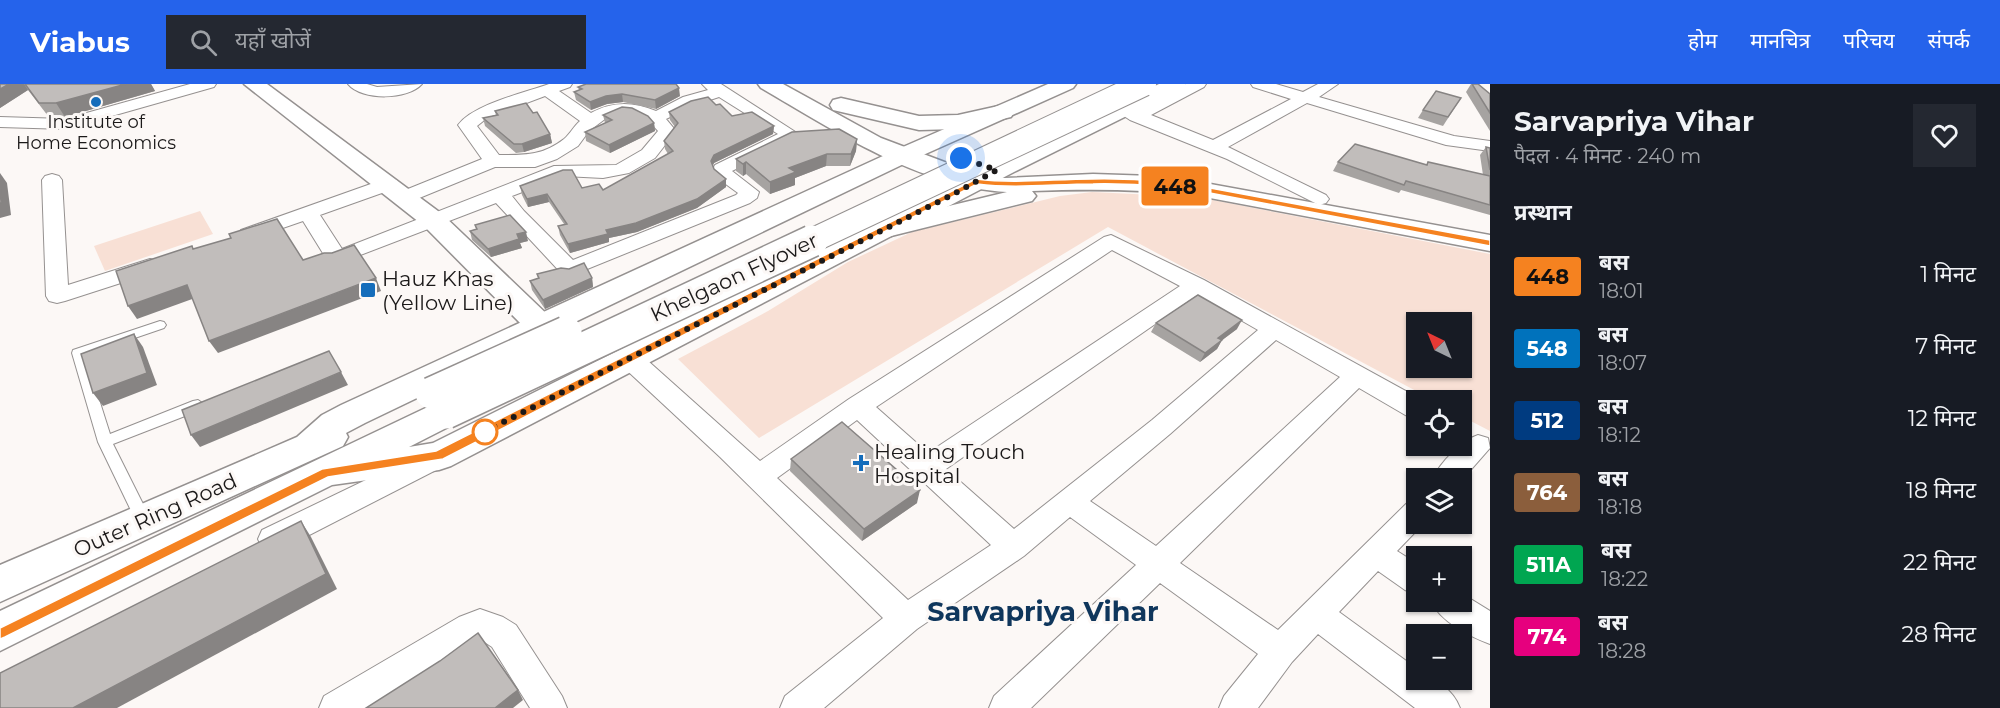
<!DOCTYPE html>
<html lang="hi">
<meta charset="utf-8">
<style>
body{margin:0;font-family:Montserrat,"Noto Sans Devanagari",sans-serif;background:#242831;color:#f1f3f6;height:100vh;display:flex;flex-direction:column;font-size:22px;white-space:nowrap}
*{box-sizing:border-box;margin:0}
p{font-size:20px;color:#9ea1a6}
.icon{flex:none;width:33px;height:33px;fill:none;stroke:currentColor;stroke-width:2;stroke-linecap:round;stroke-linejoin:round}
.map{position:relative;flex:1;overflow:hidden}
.panel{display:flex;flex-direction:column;background:#171b24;width:510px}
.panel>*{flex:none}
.badge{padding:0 12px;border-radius:4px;font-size:21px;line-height:39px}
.needle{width:39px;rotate:317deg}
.fabs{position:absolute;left:1406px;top:228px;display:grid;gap:12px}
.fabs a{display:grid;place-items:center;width:66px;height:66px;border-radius:0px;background:#171b24;box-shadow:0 2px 4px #0004;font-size:30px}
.you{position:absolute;width:30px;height:30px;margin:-15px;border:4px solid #fff;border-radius:50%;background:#1a73e8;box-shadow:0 0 0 9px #1a73e833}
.map>.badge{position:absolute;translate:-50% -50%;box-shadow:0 0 0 3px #fff}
h2{padding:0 24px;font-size:22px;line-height:54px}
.round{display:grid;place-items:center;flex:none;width:63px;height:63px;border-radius:0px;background:#242831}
.overview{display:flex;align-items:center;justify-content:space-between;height:102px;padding:0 24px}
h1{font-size:28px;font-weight:700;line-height:45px}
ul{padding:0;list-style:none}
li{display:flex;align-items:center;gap:18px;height:72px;padding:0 24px}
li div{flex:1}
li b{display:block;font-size:22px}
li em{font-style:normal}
li .badge{min-width:66px;font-weight:700;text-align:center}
header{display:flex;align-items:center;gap:36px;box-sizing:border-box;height:84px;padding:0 30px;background:#2563eb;color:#fff}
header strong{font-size:28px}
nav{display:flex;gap:33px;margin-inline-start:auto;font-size:21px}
.search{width:420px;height:54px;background:#242831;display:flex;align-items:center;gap:15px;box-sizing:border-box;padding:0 21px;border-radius:0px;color:#9ea1a6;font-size:22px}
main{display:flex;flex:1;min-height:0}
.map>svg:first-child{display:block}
</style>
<header>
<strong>Viabus</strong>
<div class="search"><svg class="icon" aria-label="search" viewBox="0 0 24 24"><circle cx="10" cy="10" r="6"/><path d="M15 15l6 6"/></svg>यहाँ खोजें</div>
<nav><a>होम</a><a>मानचित्र</a><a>परिचय</a><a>संपर्क</a></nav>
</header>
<main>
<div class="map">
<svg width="1490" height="624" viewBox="0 0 1490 624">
<rect width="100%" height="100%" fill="#fcf8f6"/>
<g fill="#f8e0d5" fill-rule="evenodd">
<path d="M 1092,108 L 1197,113 L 1490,170 L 1490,347 L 1461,332 L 1461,316 L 1433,316 L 1108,143 L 759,354 L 678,275 L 768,227 L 848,178 L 912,148 L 1060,112 ZM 1416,238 L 1461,238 L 1461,284 L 1416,284 Z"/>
<path d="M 200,127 L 213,150 L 105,187 L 94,162 Z"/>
</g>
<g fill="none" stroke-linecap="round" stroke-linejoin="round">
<defs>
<path id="service" d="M 160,237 L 164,238 L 166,241 L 164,244 L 85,271 L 110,350 L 193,317 L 198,316 L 205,321 L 203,325 L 113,360 L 151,436 L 148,441 L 143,442 L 138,441 L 98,358 L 72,269 L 73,266 Z"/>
<g id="minor">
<path d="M 190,0 L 216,0 L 214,3 L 66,45 L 0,43 L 0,33 L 65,35 Z"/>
<path d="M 348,0 L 367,0 L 377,3 L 422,0 C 408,16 362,17 348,0 Z"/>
<path d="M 549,0 L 572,0 L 570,3 L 559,7 L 591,29 C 613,17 633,18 656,27 L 683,13 L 708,6 L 702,0 L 721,0 L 797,49 L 790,58 L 732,87 L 759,108 L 757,114 L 750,119 L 570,192 L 562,190 L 496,119 L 337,180 L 329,179 L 303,137 L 248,156 L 241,154 L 238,150 L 241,146 L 382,96 L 396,96 L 399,100 L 396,104 L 320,131 L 342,165 L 554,82 L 616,81 L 642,66 L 658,47 L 650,38 L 633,30 L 623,29 L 605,35 L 589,47 L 578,62 L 557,75 L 535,83 L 495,83 L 412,117 L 398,117 L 395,113 L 398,109 L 482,75 L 458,41 C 474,20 524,9 549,0 ZM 545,12 L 580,37 C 574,42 570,50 564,55 C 542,72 525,71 499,71 L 477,42 L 487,34 ZM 719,13 L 778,50 L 715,81 L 713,85 L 716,93 L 738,109 L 736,111 L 573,176 L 524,127 L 512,112 L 564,92 L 603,94 L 629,89 L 655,74 L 676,47 L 666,35 L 695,21 Z"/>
<path d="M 1186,0 L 1206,0 L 1204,3 L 1151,31 L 1213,56 L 1291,15 L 1253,3 L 1251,0 L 1276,0 L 1303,8 L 1318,0 L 1338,0 L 1319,13 L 1454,52 L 1490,57 L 1490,67 L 1446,61 L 1307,19 L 1228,63 L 1326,111 L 1329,115 L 1326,119 L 1319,121 L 1227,75 L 1130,36 L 1115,26 L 1117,22 L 1123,21 L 1136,25 Z"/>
<path d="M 52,90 L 59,92 L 62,96 L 68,201 L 150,175 L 158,177 L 161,182 L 158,187 L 65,217 L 57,219 L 49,217 L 46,212 L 42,96 L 45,92 Z"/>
<path d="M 1111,151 L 1204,196 L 1422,316 L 1416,316 L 1416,334 L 1407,332 L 1359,304 L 1180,479 L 1278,546 L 1406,420 L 1416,416 L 1416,440 L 1423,440 L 1397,467 L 1416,479 L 1416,510 L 1405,506 L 1378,487 L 1339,528 L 1416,584 L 1416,596 C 1438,596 1452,604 1460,624 L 1415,624 L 1318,550 L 1292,578 L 1258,624 L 1219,624 L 1224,612 L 1258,570 L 1160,499 L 1031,624 L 989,624 L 994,612 L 1136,481 L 1070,433 L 1024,472 L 917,545 L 824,624 L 780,624 L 785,612 L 883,534 L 720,373 L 620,280 L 617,274 L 620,268 L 629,266 L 638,268 L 760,377 L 849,315 L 1104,153 ZM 1112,166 L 1180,202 L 928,369 L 876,323 ZM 1197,211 L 1258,246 L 1152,336 L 1014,445 L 946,385 ZM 1276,256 L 1340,293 L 1156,462 L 1090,417 L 1170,350 ZM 857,336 L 991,461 L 908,516 L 777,394 Z"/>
<path d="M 1478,351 L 1488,354 L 1490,364 L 1461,397 L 1461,394 L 1433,394 C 1440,379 1462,356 1478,351 Z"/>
<path d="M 428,366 L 438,369 L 442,377 L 438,385 L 284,464 L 273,468 L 262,464 L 258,455 L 262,446 Z"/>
<path d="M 1461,509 L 1490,527 L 1490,560 C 1471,553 1439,537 1432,518 L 1461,518 Z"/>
<path d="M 480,525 L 503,533 L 516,541 L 562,612 L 567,624 L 530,624 L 492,563 L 480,555 L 368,624 L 319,624 L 324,612 L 459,533 Z"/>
</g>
<path id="tertiary" d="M 244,0 L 267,0 L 442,130 L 552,235 L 556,242 L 552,249 L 541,252 L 530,249 L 424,142 Z"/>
<g id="secondary">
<path d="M 758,0 L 783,0 L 881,54 L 979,91 L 1005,94 L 1093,90 L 1153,92 L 1194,97 L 1490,151 L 1490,167 L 1194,111 C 1140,105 1087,105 1032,107 L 1036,112 L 1032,117 L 883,154 L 874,152 L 870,146 L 874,140 L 1007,108 C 921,104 833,46 761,4 Z"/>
<path d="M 841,14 L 919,32 L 958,31 L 1003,21 L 1011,23 L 1014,28 L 1011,33 L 958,45 L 919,46 L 833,26 L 830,21 L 833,16 Z"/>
</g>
<g id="primary">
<path d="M 1048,0 L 1076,0 L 1073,4 L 912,76 L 365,339 L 346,349 L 348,353 L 343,362 L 0,518 L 0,481 L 297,353 L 322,331 L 341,321 L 896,66 Z"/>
<path d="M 1159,0 L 1186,0 L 1183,4 L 1014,88 L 451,382 L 439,386 L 332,401 L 0,567 L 0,527 L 434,320 L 446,317 L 458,320 L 463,329 L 458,338 L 409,363 L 433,359 L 996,78 Z"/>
</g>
</defs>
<use href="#service" stroke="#959190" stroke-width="2"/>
<use href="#minor" stroke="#959190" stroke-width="2"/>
<use href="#tertiary" stroke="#959190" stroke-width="3"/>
<use href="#secondary" stroke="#959190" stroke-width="3"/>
<use href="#primary" stroke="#959190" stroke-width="3"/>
<use href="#service" fill="#fff" fill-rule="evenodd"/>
<use href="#minor" fill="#fff" fill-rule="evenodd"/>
<use href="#tertiary" fill="#fff" fill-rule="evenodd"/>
<use href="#secondary" fill="#fff" fill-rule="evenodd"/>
<use href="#primary" fill="#fff" fill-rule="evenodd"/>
<defs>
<path id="primary-bridge-far1" d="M 809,158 L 1144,0"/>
<g id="primary-bridge">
<path d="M 431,309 L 566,248"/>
<path d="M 446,329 L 812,157"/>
</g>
</defs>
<use href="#primary-bridge-far1" stroke="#959190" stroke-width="26" stroke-linecap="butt"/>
<use href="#primary-bridge" stroke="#959190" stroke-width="34" stroke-linecap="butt"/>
<use href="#primary-bridge-far1" stroke="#fff" stroke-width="24"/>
<use href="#primary-bridge" stroke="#fff" stroke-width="31"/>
</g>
<g fill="#a6a3a1">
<path d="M 0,0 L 151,0 L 155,7 L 65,33 L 48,32 L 28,6 L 0,24 Z"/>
<path d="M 1471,0 L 1490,10 L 1490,47 L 1466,8 Z"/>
<path d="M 578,3 L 680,12 L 656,25 L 623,18 L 607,20 L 591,26 L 576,16 L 574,8 L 579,6 Z"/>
<path d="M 1461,14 L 1443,42 L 1418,34 L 1423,26 Z"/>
<path d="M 716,21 L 732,32 L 774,42 L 773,50 L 714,79 L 712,82 L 726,103 L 697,124 L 637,148 L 609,154 L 609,158 L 570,169 L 560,151 L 558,142 L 564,140 L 549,118 L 528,123 L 522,111 L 520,102 L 603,106 L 668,70 L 665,65 L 664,57 L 675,43 L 670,36 L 669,28 Z"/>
<path d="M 495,27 L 533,29 L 550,50 L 552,59 L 524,68 L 516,69 L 485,42 L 483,34 L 496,31 Z"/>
<path d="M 603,31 L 654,39 L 655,47 L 610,69 L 586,57 L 585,48 L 605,39 Z"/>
<path d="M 857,55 L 856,67 L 850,82 L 826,82 L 795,94 L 795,101 L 770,110 L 746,90 L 743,92 L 736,87 L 736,75 Z"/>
<path d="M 1486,63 L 1490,64 L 1490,131 L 1401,106 L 1399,109 L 1333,87 L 1338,78 L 1426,81 L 1428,78 L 1483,91 L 1480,71 Z"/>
<path d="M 475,141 L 528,157 L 520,159 L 522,164 L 491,173 L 472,156 L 470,147 L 476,145 Z"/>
<path d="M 537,190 L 592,194 L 593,203 L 545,225 L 532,206 L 530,197 L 538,195 Z"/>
<path d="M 1156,239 L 1237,245 L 1222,256 L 1217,265 L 1200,278 L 1151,248 Z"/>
<path d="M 791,375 L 917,419 L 862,457 L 790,387 Z"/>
</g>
<g fill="#878483">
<path d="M 9,0 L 24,0 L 28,6 L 0,24 L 0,5 Z"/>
<path d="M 126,0 L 151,0 L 155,7 L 65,33 L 56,19 Z"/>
<path d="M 679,4 L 680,12 L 656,25 L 655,16 Z"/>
<path d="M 622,10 L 623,18 L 607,20 L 591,26 L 590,18 L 606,12 Z"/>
<path d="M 654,39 L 655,47 L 610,69 L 609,61 Z"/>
<path d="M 774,42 L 773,50 L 714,79 L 711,86 L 711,77 L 714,71 Z"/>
<path d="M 550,50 L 552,59 L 524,68 L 522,60 Z"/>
<path d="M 857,55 L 856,67 L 850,82 L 851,70 Z"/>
<path d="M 827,70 L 826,82 L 795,94 L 795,101 L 770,110 L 770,98 L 789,84 Z"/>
<path d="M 746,78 L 746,90 L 743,92 L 743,80 Z"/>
<path d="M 0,89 L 7,99 L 11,131 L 0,134 Z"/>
<path d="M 726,95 L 726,103 L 697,124 L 637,148 L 609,154 L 609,158 L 570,169 L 568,160 L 606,146 Z"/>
<path d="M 547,110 L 549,118 L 528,123 L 527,115 Z"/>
<path d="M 526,148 L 528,157 L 520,159 L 522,164 L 491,173 L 488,165 L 517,150 Z"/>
<path d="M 376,194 L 381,207 L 218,269 L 209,257 Z"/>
<path d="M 592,194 L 593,203 L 545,225 L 543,216 Z"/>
<path d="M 187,201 L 195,214 L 137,235 L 128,222 Z"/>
<path d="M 1242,236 L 1237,245 L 1213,263 L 1218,254 Z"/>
<path d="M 134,250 L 143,263 L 157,301 L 103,322 L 93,309 Z"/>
<path d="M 1222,256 L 1217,265 L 1200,278 L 1205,269 Z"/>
<path d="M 341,288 L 348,301 L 200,363 L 191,351 Z"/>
<path d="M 920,406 L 917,419 L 862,457 L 864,445 Z"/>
<path d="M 301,437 L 311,453 L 337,505 L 117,624 L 73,624 Z"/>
<path d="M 518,606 L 523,616 L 513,624 L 495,624 Z"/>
</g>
<g fill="#c1bdbb" stroke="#878483" stroke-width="1.5">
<path d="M 0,0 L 9,0 L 0,5 Z"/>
<path d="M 25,0 L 126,0 L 56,19 L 39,19 Z"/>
<path d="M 586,0 L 676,0 L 679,4 L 655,16 L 622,10 L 606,12 L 590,18 L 574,8 L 582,5 L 578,3 Z"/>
<path d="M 1472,0 L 1478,0 L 1490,10 L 1490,29 Z"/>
<path d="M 1436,7 L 1461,14 L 1448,33 L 1423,26 Z"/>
<path d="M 708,13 L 716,21 L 720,20 L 732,32 L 752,28 L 774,42 L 714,71 L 711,77 L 714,85 L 726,95 L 697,115 L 636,139 L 606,146 L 608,150 L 568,160 L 558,142 L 567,140 L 547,110 L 527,115 L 520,102 L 563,86 L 572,86 L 582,104 L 599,100 L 603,106 L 673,67 L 664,57 L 678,39 L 669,28 L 691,17 Z"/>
<path d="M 526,19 L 533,29 L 537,28 L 550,50 L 522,60 L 514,60 L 483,34 L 498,31 L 495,27 Z"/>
<path d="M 622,23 L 632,24 L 648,32 L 654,39 L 609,61 L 585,48 L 612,36 L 603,31 Z"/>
<path d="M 839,45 L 857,55 L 851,70 L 827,70 L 789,84 L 796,88 L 770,98 L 746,78 L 743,80 L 736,75 L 792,48 Z"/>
<path d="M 1355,60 L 1427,81 L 1428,78 L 1490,92 L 1490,121 L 1406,97 L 1404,101 L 1338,78 Z"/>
<path d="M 1486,63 L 1490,64 L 1490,86 Z"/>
<path d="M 0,103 L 2,119 L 0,119 Z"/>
<path d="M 510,131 L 526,148 L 517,150 L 519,155 L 488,165 L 470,147 L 477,145 L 475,141 Z"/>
<path d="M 277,135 L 303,176 L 324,169 L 332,169 L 354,161 L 376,194 L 209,257 L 187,201 L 128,222 L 116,187 L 192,162 L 193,165 L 231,154 L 229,150 Z"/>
<path d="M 584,179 L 592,194 L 543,216 L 530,197 L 539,194 L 537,190 L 561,184 L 569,185 Z"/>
<path d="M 1198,211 L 1242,236 L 1218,254 L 1222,256 L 1205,269 L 1156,239 Z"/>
<path d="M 134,250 L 147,289 L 93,309 L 81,270 Z"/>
<path d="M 329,267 L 341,288 L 191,351 L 182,326 Z"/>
<path d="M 842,338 L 920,406 L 864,445 L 791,375 Z"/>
<path d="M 301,437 L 326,490 L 73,624 L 0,624 L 0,589 Z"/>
<path d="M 478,549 L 518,606 L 495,624 L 366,624 L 440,577 Z"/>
</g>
<path fill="#f58220" stroke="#fff" stroke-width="1.5" d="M 976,95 C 1015,100 1053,95 1092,95 C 1126,94 1160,97 1194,101 L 1490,156 L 1490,162 L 1194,106 C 1160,102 1127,99 1093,100 C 1054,100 1016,105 977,100 L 443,375 L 328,393 L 5,553 L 0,555 L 0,544 L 322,385 L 436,367 Z"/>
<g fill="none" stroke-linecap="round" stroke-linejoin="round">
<path stroke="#1b1919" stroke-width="6" stroke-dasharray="0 10.8" d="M 485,348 L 480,350 L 950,112 L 997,86 L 961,74"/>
</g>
<g fill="#156dbb" stroke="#fcf8f6" stroke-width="2">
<circle cx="96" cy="18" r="6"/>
<rect x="360" y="198" width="16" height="16" rx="3"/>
<path d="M858 370h6v6h6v6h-6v6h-6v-6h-6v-6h6z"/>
</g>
<circle fill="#fff" stroke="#f58220" stroke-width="3" cx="485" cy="348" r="12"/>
<g text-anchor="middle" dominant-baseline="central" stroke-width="6" stroke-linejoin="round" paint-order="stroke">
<g font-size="18" fill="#1b1919" stroke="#fcf8f6">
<text x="96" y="38">Institute of<tspan x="96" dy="21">Home Economics</tspan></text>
</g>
<g font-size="21" fill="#1b1919" stroke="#fcf8f6">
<text transform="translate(734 193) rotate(-25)">Khelgaon Flyover</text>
<text transform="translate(155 431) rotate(-24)">Outer Ring Road</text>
</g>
<g font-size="21" fill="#1b1919" stroke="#fcf8f6" text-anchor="start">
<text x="382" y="194">Hauz Khas<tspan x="382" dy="24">(Yellow Line)</tspan></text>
<text x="874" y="367">Healing Touch<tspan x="874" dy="24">Hospital</tspan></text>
</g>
<g font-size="27" font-weight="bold" fill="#0f365c" stroke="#fcf8f6">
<text x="1043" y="527">Sarvapriya Vihar</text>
</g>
</g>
</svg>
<div class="fabs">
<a><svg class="needle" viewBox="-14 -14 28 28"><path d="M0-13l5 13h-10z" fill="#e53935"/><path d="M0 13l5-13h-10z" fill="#9ea1a6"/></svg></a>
<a><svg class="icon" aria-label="locate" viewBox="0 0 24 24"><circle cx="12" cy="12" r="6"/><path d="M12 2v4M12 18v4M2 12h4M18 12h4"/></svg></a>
<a><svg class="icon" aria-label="layers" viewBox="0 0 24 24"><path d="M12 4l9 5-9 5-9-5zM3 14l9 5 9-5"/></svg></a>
<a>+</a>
<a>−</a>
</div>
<div class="you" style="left:961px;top:74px"></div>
<b class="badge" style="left:1175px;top:102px;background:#f58220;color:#111">448</b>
</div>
<section class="panel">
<div class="overview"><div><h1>Sarvapriya Vihar</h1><p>पैदल · 4 मिनट · 240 m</p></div><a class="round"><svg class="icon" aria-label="heart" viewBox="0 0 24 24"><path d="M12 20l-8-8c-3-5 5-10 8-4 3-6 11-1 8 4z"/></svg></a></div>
<h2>प्रस्थान</h2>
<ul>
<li><span class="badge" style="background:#f58220;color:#111">448</span><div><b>बस</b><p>18:01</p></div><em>1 मिनट</em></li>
<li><span class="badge" style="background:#0072bc;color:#fff">548</span><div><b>बस</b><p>18:07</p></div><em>7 मिनट</em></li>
<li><span class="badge" style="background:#003b80;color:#fff">512</span><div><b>बस</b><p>18:12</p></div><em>12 मिनट</em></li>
<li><span class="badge" style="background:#8b5e3c;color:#fff">764</span><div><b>बस</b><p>18:18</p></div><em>18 मिनट</em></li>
<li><span class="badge" style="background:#00a651;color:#fff">511A</span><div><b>बस</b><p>18:22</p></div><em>22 मिनट</em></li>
<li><span class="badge" style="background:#e6007e;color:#fff">774</span><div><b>बस</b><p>18:28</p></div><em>28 मिनट</em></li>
</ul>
</section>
</main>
